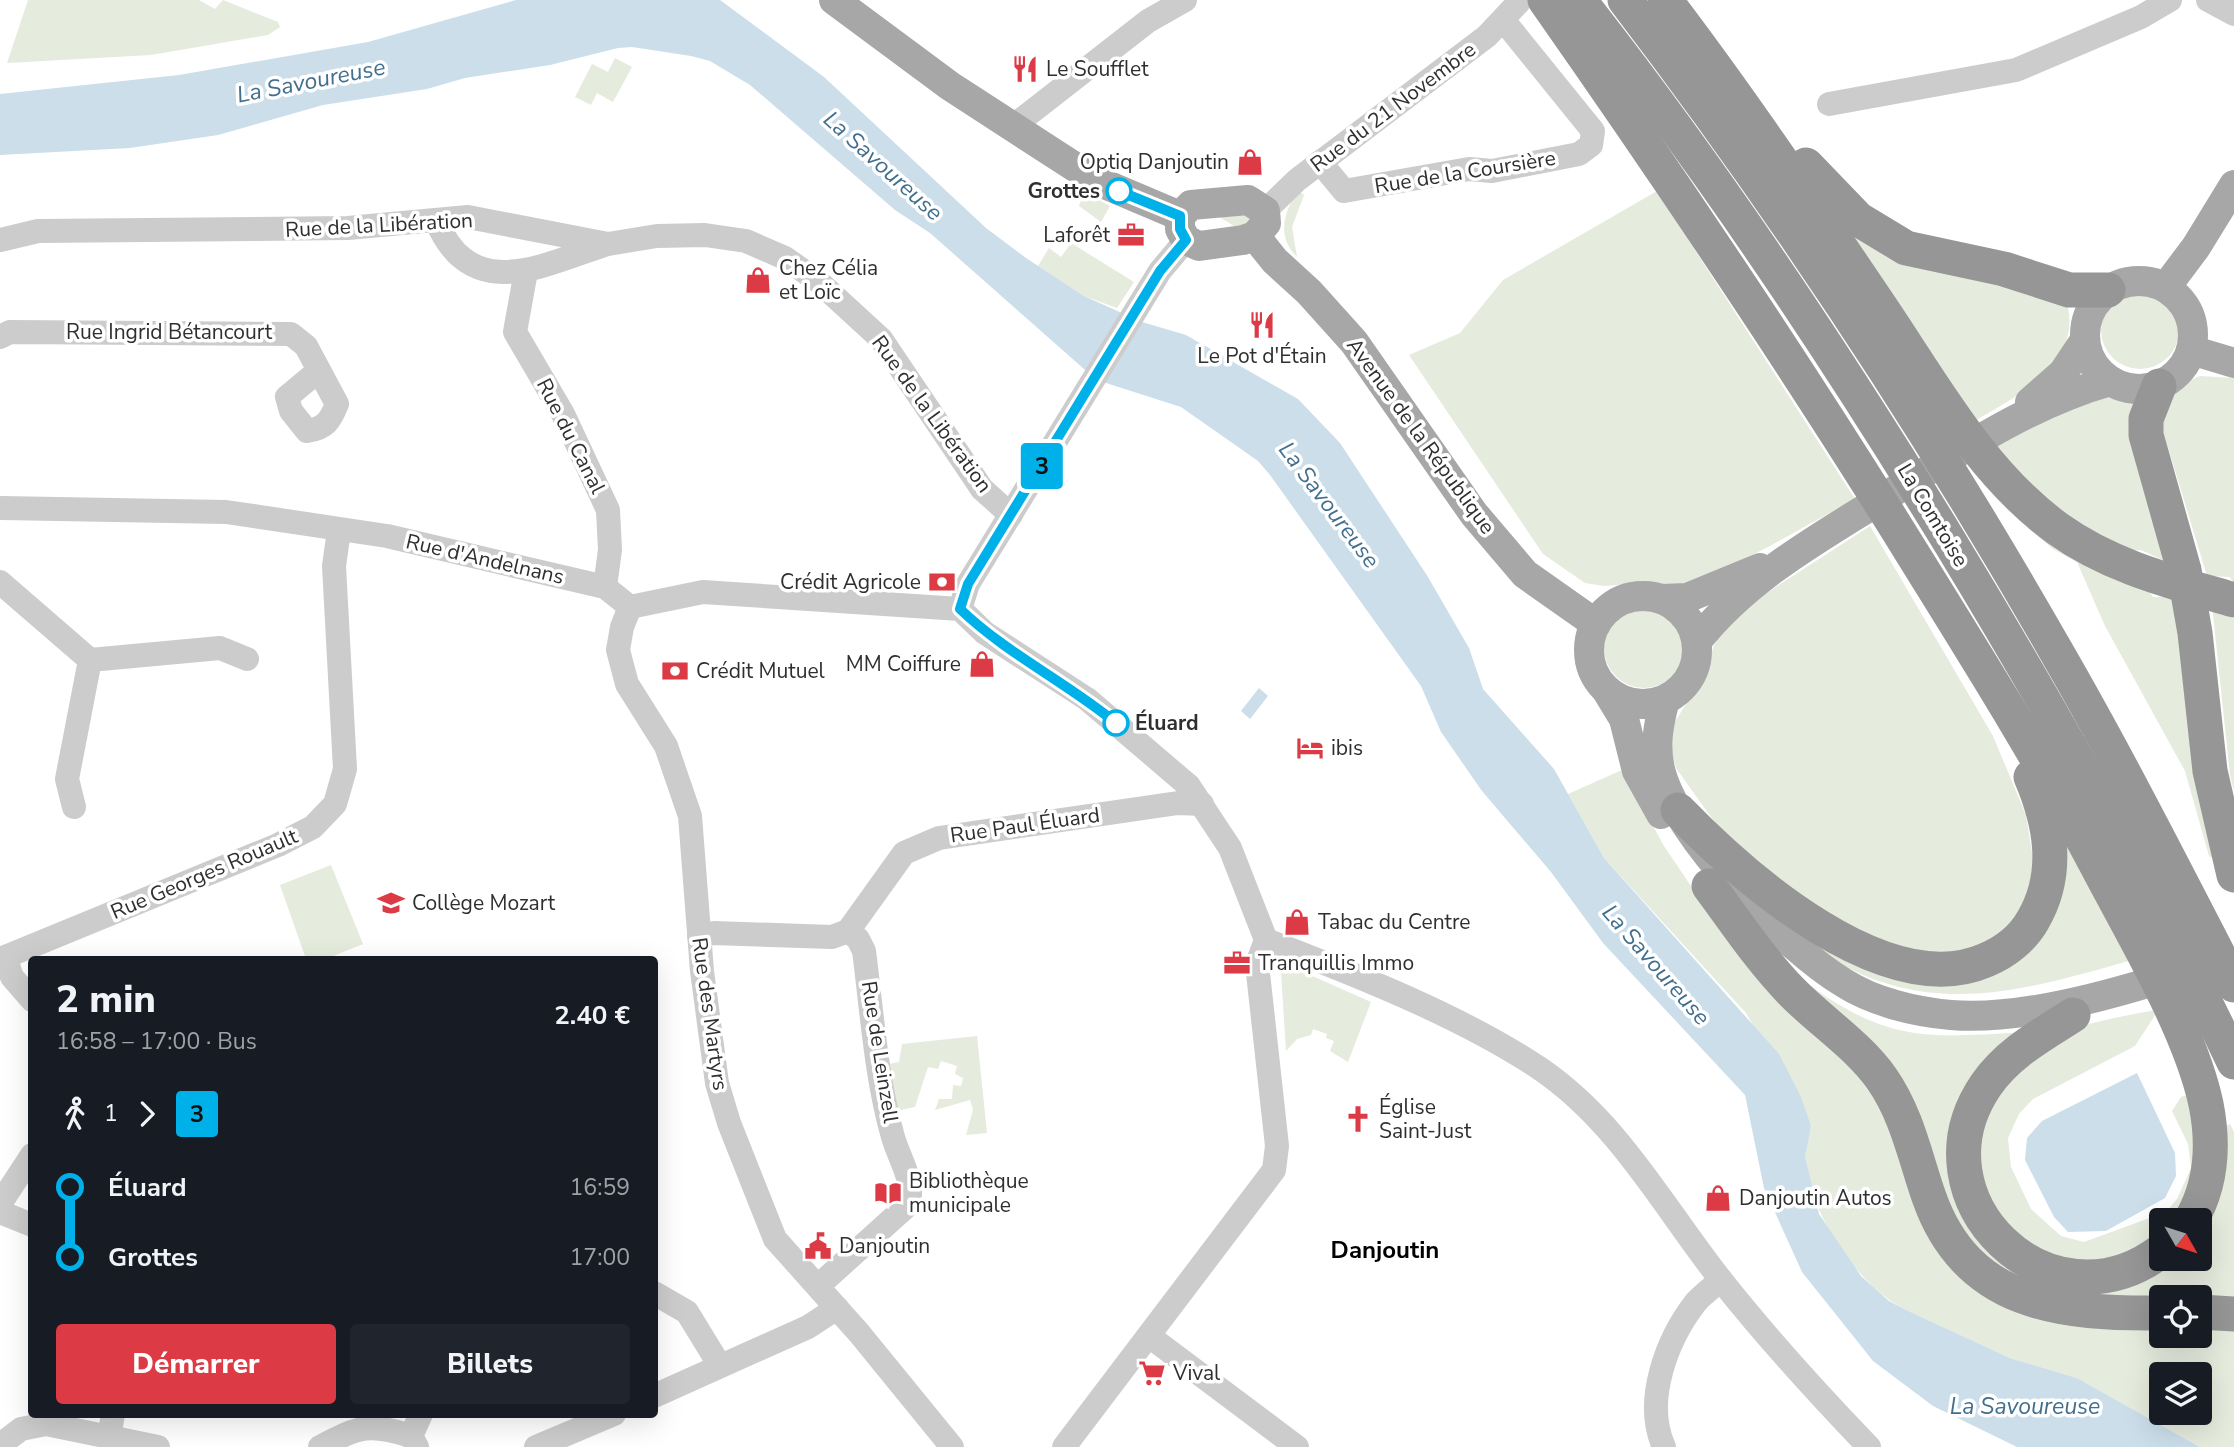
<!DOCTYPE html>
<html lang="fr">
<meta charset="utf-8">
<style>
body{margin:0;font-family:"Nunito Sans",sans-serif;background:#20242c;color:#f1f3f6;height:100vh;display:flex;flex-direction:column;font-size:26px;white-space:nowrap}
*{box-sizing:border-box;margin:0}
p{font-size:23px;color:#9ea1a6}
.icon{flex:none;width:38px;height:38px;fill:none;stroke:currentColor;stroke-width:2;stroke-linecap:round;stroke-linejoin:round}
.map{position:relative;flex:1;overflow:hidden}
.drawer{position:absolute;left:28px;top:956px;width:630px;height:462px;display:flex;flex-direction:column;background:#171b24;border-radius:7px;box-shadow:0 7px 28px #0002}
.drawer>*{flex:none}
.badge{padding:0 14px;border-radius:5px;font-size:24px;line-height:46px}
.needle{width:46px;rotate:129deg}
.fabs{position:absolute;left:2149px;top:1208px;display:grid;gap:14px}
.fabs a{display:grid;place-items:center;width:63px;height:63px;border-radius:7px;background:#171b24;box-shadow:0 7px 28px #0002;font-size:35px}
.map>.badge{position:absolute;translate:-50% -50%;box-shadow:0 0 0 4px #fff}
.legs{display:flex;align-items:center;gap:10px;height:77px;padding:0 28px;font-size:23px}
.legs p{margin-inline-start:auto}
.head{display:flex;align-items:center;justify-content:space-between;height:119px;padding:0 28px}
h1{font-size:38px;font-weight:800;line-height:52px}
.cta{display:flex;gap:14px;margin-top:auto;padding:14px 28px}
.cta a{flex:1;height:80px;border-radius:7px;background:#dc3b46;color:#fff;font-size:28px;font-weight:800;line-height:80px;text-align:center}
.cta a+a{background:#20242c;color:#f1f3f6}
ul{padding:0 28px;list-style:none}
li{display:flex;align-items:center;gap:24px;height:70px;font-size:26px}
li i{display:grid;place-items:center;width:10px;height:100%;margin:0 9px;background:currentColor}
li i::after{content:'';width:18px;height:18px;margin:-9px;border:5px solid;border-radius:50%;background:#171b24}
li p{margin-inline-start:auto}
li:first-child i{background:linear-gradient(#0000 50%,currentColor 0)}
li:last-child i{background:linear-gradient(currentColor 50%,#0000 0)}
.map>svg:first-child{display:block}
</style>
<div class="map">
<svg width="2234" height="1447" viewBox="0 0 2234 1447">
<rect width="100%" height="100%" fill="#fff"/>
<g fill="#e5ebdd" fill-rule="evenodd">
<path d="M 28,0 L 199,0 L 215,9 L 223,0 L 278,22 L 280,27 L 268,35 L 151,55 L 7,63 Z"/>
<path d="M 615,58 L 632,67 L 613,102 L 597,93 L 591,105 L 575,97 L 592,64 L 608,72 Z"/>
<path d="M 1298,190 L 1304,195 L 1292,227 L 1297,257 C 1276,236 1284,212 1298,190 Z"/>
<path d="M 1657,191 L 1855,499 L 1768,547 L 1686,588 L 1653,582 L 1604,586 L 1585,583 L 1543,554 L 1409,355 L 1460,333 L 1503,280 Z"/>
<path d="M 1084,192 L 1110,206 L 1101,222 L 1079,206 Z"/>
<path d="M 1208,210 L 1253,216 L 1242,231 Z"/>
<path d="M 1835,213 L 2067,304 C 2083,362 2018,396 1976,420 Z"/>
<path d="M 1071,243 L 1134,282 L 1117,308 L 1084,296 L 1038,266 L 1049,248 L 1061,257 Z"/>
<circle cx="2140" cy="330" r="39"/>
<path d="M 2200,376 L 2234,378 L 2234,584 L 2230,577 L 2207,576 L 2160,421 C 2169,392 2172,389 2200,376 Z"/>
<path d="M 2102,390 L 2137,398 L 2171,564 L 2141,550 L 2126,551 L 2077,525 L 2027,486 L 1993,448 Z"/>
<path d="M 2031,518 L 2145,585 L 2153,597 L 2177,597 L 2218,861 L 2209,856 L 2185,771 L 2105,626 L 2077,562 L 2053,549 L 2028,528 Z"/>
<path d="M 1870,526 L 1993,736 L 2026,815 L 2033,859 L 2029,901 L 2006,932 L 1962,953 L 1901,950 L 1808,903 L 1718,827 L 1676,768 L 1671,751 L 1671,728 L 1701,680 L 1720,630 L 1731,616 Z"/>
<path d="M 2212,605 L 2234,619 L 2234,792 L 2230,775 Z"/>
<circle cx="1644" cy="648" r="40"/>
<path d="M 1622,770 L 1664,846 L 1695,892 L 1868,1084 L 1952,1260 L 2161,1324 L 2161,1335 L 2200,1335 L 2200,1324 L 2234,1328 L 2234,1447 L 2200,1447 L 2077,1378 L 2010,1358 L 1904,1309 C 1856,1284 1809,1212 1805,1158 C 1805,1148 1809,1136 1811,1126 L 1746,1013 L 1604,858 L 1568,794 ZM 2161,1374 L 2200,1374 L 2200,1412 L 2161,1412 Z"/>
<path d="M 2074,841 L 2132,960 C 2033,988 1938,1018 1841,964 C 1817,951 1795,928 1774,911 L 1851,952 L 1993,970 L 2063,852 Z"/>
<path d="M 331,865 L 363,944 L 326,959 L 306,959 L 280,885 Z"/>
<path d="M 1287,969 L 1308,974 L 1371,1002 L 1348,1062 L 1330,1051 L 1334,1041 L 1326,1038 L 1327,1034 L 1313,1029 L 1311,1035 L 1297,1039 L 1286,1051 L 1281,972 Z"/>
<path d="M 1798,977 C 1885,1041 1919,1039 2023,1032 L 1958,1134 L 2020,1268 L 2200,1258 L 2200,1230 L 2222,1128 L 2230,1124 L 2234,1132 L 2234,1302 L 2200,1297 L 2050,1296 L 1976,1251 Z"/>
<path d="M 2159,1009 L 2135,1046 L 2033,1099 L 2019,1114 L 2008,1138 L 2011,1167 L 2031,1209 L 2061,1236 L 2084,1242 L 2166,1212 L 2177,1199 L 2191,1168 L 2188,1144 L 2172,1111 L 2181,1097 L 2193,1093 L 2201,1158 L 2175,1220 L 2161,1220 L 2161,1237 C 2145,1245 2126,1258 2109,1263 C 2023,1284 1941,1167 1994,1095 C 2011,1071 2054,1038 2081,1027 C 2105,1018 2134,1015 2159,1009 Z"/>
<path d="M 977,1036 L 987,1133 L 966,1135 L 973,1110 L 970,1100 L 935,1110 L 939,1099 L 952,1099 L 953,1085 L 961,1086 L 963,1078 L 955,1074 L 957,1066 L 941,1061 L 938,1069 L 928,1067 L 915,1107 L 896,1111 L 889,1064 L 899,1062 L 902,1044 Z"/>
</g>
<g fill="#cbdeea">
<path d="M 516,0 L 720,0 L 824,77 L 986,228 L 1026,258 L 1084,296 L 1142,322 L 1186,335 L 1298,399 L 1340,443 L 1428,577 L 1469,648 L 1483,689 L 1554,769 L 1604,858 L 1779,1054 L 1801,1097 L 1811,1126 L 1805,1157 L 1819,1214 L 1861,1276 L 1889,1301 L 1904,1309 L 2010,1358 L 2077,1378 L 2200,1447 L 2017,1447 L 1933,1406 L 1873,1361 L 1802,1272 L 1764,1188 L 1745,1095 L 1603,943 L 1551,872 L 1482,791 L 1441,732 L 1421,686 L 1270,475 L 1258,461 L 1181,407 L 1106,383 L 1084,369 L 930,233 L 895,210 L 750,85 L 710,61 L 691,56 L 632,47 L 618,48 L 550,65 L 465,78 L 427,89 L 323,105 L 218,135 L 130,148 L 0,155 L 0,94 L 179,75 L 368,42 Z"/>
<path d="M 1259,688 L 1268,696 L 1250,719 L 1241,711 Z"/>
<path d="M 2137,1073 L 2175,1153 L 2176,1176 L 2165,1198 L 2106,1231 L 2068,1232 L 2054,1217 L 2025,1160 L 2027,1138 L 2042,1121 Z"/>
</g>
<g fill="none" stroke-linecap="round" stroke-linejoin="round">
<g stroke="#ccc" stroke-width="24">
<path d="M 2208,0 L 2234,14"/>
<path d="M 1829,104 L 2016,70 L 2141,17 L 2170,0"/>
<path d="M 1012,127 L 1148,21 L 1185,0"/>
<path d="M 1320,162 L 1344,191 L 1469,169 L 1492,171 L 1579,154 L 1591,145 L 1593,131 L 1504,21"/>
<path d="M 1265,211 L 1297,180 L 1487,36 L 1519,2"/>
<path d="M 436,220 C 471,305 543,265 607,244"/>
<path d="M 0,240 L 38,231 L 348,228 L 468,217 L 608,244 L 657,236 L 705,235 L 746,241 L 785,258 L 819,282 L 881,339 L 982,489 L 1011,515"/>
<path d="M 526,271 L 515,332 L 563,414 L 608,510 L 610,550 L 605,587"/>
<path d="M 0,337 L 10,332 L 291,334 L 306,346 L 337,404 C 330,421 326,428 307,431 L 291,411 L 287,397 L 317,372"/>
<path d="M 1,508 L 226,512 L 387,536 L 605,587 L 630,607 L 703,592 L 960,609"/>
<path d="M 0,582 L 90,660 L 67,779 L 74,807"/>
<path d="M 630,607 L 622,627 L 618,650 L 627,684 L 666,746 L 690,816 L 702,971 L 717,1083 L 729,1123 L 775,1239 L 859,1333 L 952,1447"/>
<path d="M 90,660 L 220,648 L 247,659"/>
<path d="M 848,931 L 904,853 L 939,838 L 1178,803 L 1202,804"/>
<path d="M 699,936 L 714,933 L 832,937 L 848,931 L 858,939 L 864,951 C 872,1012 876,1078 893,1137 C 900,1161 914,1179 909,1204 L 818,1286"/>
<path d="M 1266,940 C 1354,974 1461,1016 1539,1068 C 1618,1121 1664,1208 1721,1280 C 1767,1338 1818,1394 1869,1447"/>
<path d="M 5,957 L 278,845 L 313,827 L 335,804 L 345,769 L 334,566 L 339,530"/>
<path d="M 5,957 L 12,977 L 32,1000"/>
<path d="M 0,1204 L 32,1155"/>
<path d="M 0,1212 L 32,1225"/>
<path d="M 654,1293 L 687,1312 L 720,1366"/>
<path d="M 1149,1336 L 1297,1447"/>
<path d="M 654,1396 L 808,1327 L 837,1308"/>
<path d="M 109,1438 L 113,1414"/>
<path d="M 0,1445 L 21,1429 L 46,1424 L 158,1447"/>
<path d="M 320,1447 C 359,1427 368,1422 411,1436"/>
<path d="M 417,1447 L 411,1436 L 421,1414"/>
<path d="M 536,1447 L 614,1414"/>
<path d="M 1064,1447 L 1274,1170 L 1277,1146 L 1257,964 L 1266,940 L 1230,848 L 1189,786 L 1087,699 L 985,633 L 960,609 L 968,584 L 1160,271 L 1186,240"/>
<path d="M 1664,1447 C 1643,1401 1667,1339 1696,1302 C 1703,1294 1713,1287 1721,1280"/>
</g>
<g stroke="#a7a7a7" stroke-width="30">
<path d="M 834,0 L 950,86 L 1095,180 L 1180,216"/>
<path d="M 1248,200 L 1265,211 L 1266,223 L 1255,236 L 1243,240 L 1199,246 L 1186,240 L 1180,229 L 1180,216 L 1191,205 Z"/>
<path d="M 1255,236 L 1275,261 L 1309,292 L 1354,342 L 1474,514 L 1525,574 L 1596,624"/>
<circle cx="2139" cy="335" r="54"/>
<path d="M 2166,287 L 2196,247 L 2234,185"/>
<path d="M 2191,350 L 2234,363"/>
<path d="M 2030,402 L 2063,373 L 2085,340"/>
<circle cx="1643" cy="650" r="54"/>
<path d="M 1662,599 L 1687,598 L 1760,568"/>
<path d="M 1697,641 C 1749,575 1826,534 1896,490 C 1965,448 2032,403 2110,381"/>
<path d="M 1607,691 L 1624,719 L 1637,771 L 1661,814"/>
<path d="M 1665,700 C 1658,725 1654,748 1661,773 C 1680,840 1785,947 1844,983 C 1874,1002 1915,1012 1951,1015 C 2020,1021 2114,994 2180,973"/>
</g>
<g stroke="#969696" stroke-width="35">
<path d="M 1545,0 C 1674,184 1799,370 1917,561 C 1979,661 2042,761 2097,866 C 2133,935 2190,1029 2206,1104 C 2214,1144 2212,1184 2191,1220"/>
<path d="M 1579,0 C 1715,173 1837,357 1951,544 C 2053,712 2150,885 2234,1062"/>
<path d="M 1625,0 C 1783,207 1927,425 2056,651 C 2119,760 2176,873 2234,985"/>
<path d="M 1665,0 C 1742,101 1813,207 1884,312 C 1935,388 1983,475 2058,529 C 2111,567 2173,582 2234,600"/>
<path d="M 1806,165 L 1858,219 L 1906,248 L 2004,269 L 2069,290 L 2108,290"/>
<path d="M 2159,386 L 2146,419 L 2146,435 L 2184,570 L 2195,633 L 2210,771 L 2234,875"/>
<path d="M 1678,810 C 1743,877 1886,1004 1986,960 C 2005,952 2023,938 2033,920 C 2060,874 2051,824 2031,777"/>
<path d="M 1709,886 C 1735,921 1760,959 1791,991 C 1820,1021 1858,1045 1882,1079 C 1907,1115 1915,1157 1929,1197 C 1967,1306 2063,1314 2161,1313"/>
<path d="M 2073,1015 C 2042,1035 2008,1053 1986,1085 C 1908,1199 2050,1335 2161,1251"/>
<path d="M 2200,1312 L 2234,1314"/>
</g>
</g>
<g fill="none" stroke-linecap="round" stroke-linejoin="round">
<defs>
<path id="line-1" d="M 1116,723 C 1066,682 1007,654 960,609 L 968,584 L 1160,271 L 1186,240 L 1180,229 L 1180,216 L 1119,191"/>
</defs>
<use href="#line-1" stroke="#fff" stroke-width="16"/>
<use href="#line-1" stroke="#00b1e9" stroke-width="10"/>
</g>
<defs>
<symbol id="restaurant-bare" viewBox="-9 -9 18 18"><path d="M-5-6h1v4h1v-4h1v4h1v-4h1v5L-1.5 .5V6h-2V.5L-5-1ZM5-6V6H3V1.5H1.5Q1.5-4 5-6Z" fill="#dc3b46" stroke="#fff" stroke-width="2.5" paint-order="stroke"/></symbol>
<symbol id="shop-bare" viewBox="-9 -9 18 18"><path d="M-5-2.5h2.3a2.7 3.5 0 0 1 5.4 0H5L5.5 6h-11ZM-1.5-2.5h3a1.5 2.3 0 0 0-3 0Z" fill="#dc3b46" stroke="#fff" stroke-width="2.5" paint-order="stroke"/></symbol>
<symbol id="office-bare" viewBox="-9 -9 18 18"><path d="M-6-3h4V-5.5h4V-3h4V5H-6ZM-1-4.5V-3h2v-1.5ZM-6 0V1H6V0Z" fill="#dc3b46" stroke="#fff" stroke-width="2.5" paint-order="stroke"/></symbol>
<symbol id="bank-bare" viewBox="-9 -9 18 18"><path d="M-6-4H6V4H-6ZM0-2.3a2.3 2.3 0 1 0 0 4.6a2.3 2.3 0 1 0 0-4.6Z" fill="#dc3b46" stroke="#fff" stroke-width="2.5" paint-order="stroke"/></symbol>
<symbol id="hotel-bare" viewBox="-9 -9 18 18"><path d="M-6-4.5h1.5V1H6V5H4.5V3h-9V5H-6ZM-4 0a1.8 1.8 0 1 1 3.6 0ZM.5 0V-2.5h3Q6-2.5 6 0Z" fill="#dc3b46" stroke="#fff" stroke-width="2.5" paint-order="stroke"/></symbol>
<symbol id="school-bare" viewBox="-9 -9 18 18"><path d="M0-5L7-2L0 1L-7-2ZM-4 1L0 2.5L4 1V4Q0 6-4 4Z" fill="#dc3b46" stroke="#fff" stroke-width="2.5" paint-order="stroke"/></symbol>
<symbol id="church-bare" viewBox="-9 -9 18 18"><path d="M-1.2-6h2.4v3.5h3.3v2.4h-3.3V6h-2.4V-.1h-3.3v-2.4h3.3Z" fill="#dc3b46" stroke="#fff" stroke-width="2.5" paint-order="stroke"/></symbol>
<symbol id="library-bare" viewBox="-9 -9 18 18"><path d="M-6-4Q-3-5.5-.7-3.5V5Q-3 3-6 4ZM6-4Q3-5.5 .7-3.5V5Q3 3 6 4Z" fill="#dc3b46" stroke="#fff" stroke-width="2.5" paint-order="stroke"/></symbol>
<symbol id="civic-bare" viewBox="-9 -9 18 18"><path d="M-.6-6.5H3V-4.5H.6V-3L4-1V1h2V6H-6V1h2V-1L-.6-3ZM-1.2 2.5V6h2.4V2.5Z" fill="#dc3b46" stroke="#fff" stroke-width="2.5" paint-order="stroke"/></symbol>
<symbol id="supermarket-bare" viewBox="-9 -9 18 18"><path d="M-6-5.5h2.5l.6 2H6L4.5 2H-2.5L-4.4-4H-6ZM-1.5 3.2a1.3 1.3 0 1 0 .1 0ZM3 3.2a1.3 1.3 0 1 0 .1 0Z" fill="#dc3b46" stroke="#fff" stroke-width="2.5" paint-order="stroke"/></symbol>
</defs>
<g fill-rule="evenodd">
<use href="#restaurant-bare" x="1006" y="50" width="38" height="38"/>
<use href="#shop-bare" x="1231" y="143" width="38" height="38"/>
<use href="#office-bare" x="1112" y="216" width="38" height="38"/>
<use href="#shop-bare" x="739" y="261" width="38" height="38"/>
<use href="#restaurant-bare" x="1243" y="306" width="38" height="38"/>
<use href="#bank-bare" x="923" y="563" width="38" height="38"/>
<use href="#shop-bare" x="963" y="645" width="38" height="38"/>
<use href="#bank-bare" x="656" y="652" width="38" height="38"/>
<use href="#hotel-bare" x="1291" y="729" width="38" height="38"/>
<use href="#school-bare" x="372" y="884" width="38" height="38"/>
<use href="#shop-bare" x="1278" y="903" width="38" height="38"/>
<use href="#office-bare" x="1218" y="944" width="38" height="38"/>
<use href="#church-bare" x="1339" y="1100" width="38" height="38"/>
<use href="#library-bare" x="869" y="1174" width="38" height="38"/>
<use href="#shop-bare" x="1699" y="1179" width="38" height="38"/>
<use href="#civic-bare" x="799" y="1227" width="38" height="38"/>
<use href="#supermarket-bare" x="1133" y="1354" width="38" height="38"/>
</g>
<g fill="#fff" stroke="#00b1e9" stroke-width="3.5">
<circle cx="1119" cy="191" r="12"/>
<circle cx="1116" cy="723" r="12"/>
</g>
<g text-anchor="middle" dominant-baseline="central" stroke-width="7" stroke-linejoin="round" paint-order="stroke">
<g font-size="21" fill="#2f2f2f" stroke="#fff" text-anchor="start">
<text x="1046" y="69">Le Soufflet</text>
<text x="1229" y="162" text-anchor="end">Optiq Danjoutin</text>
<text x="1110" y="235" text-anchor="end">Laforêt</text>
<text x="779" y="268">Chez Célia<tspan x="779" dy="24">et Loïc</tspan></text>
<text x="1262" y="356" text-anchor="middle">Le Pot d'Étain</text>
<text x="921" y="582" text-anchor="end">Crédit Agricole</text>
<text x="961" y="664" text-anchor="end">MM Coiffure</text>
<text x="696" y="671">Crédit Mutuel</text>
<text x="1331" y="748">ibis</text>
<text x="412" y="903">Collège Mozart</text>
<text x="1318" y="922">Tabac du Centre</text>
<text x="1258" y="963">Tranquillis Immo</text>
<text x="1379" y="1107">Église<tspan x="1379" dy="24">Saint-Just</tspan></text>
<text x="909" y="1181">Bibliothèque<tspan x="909" dy="24">municipale</tspan></text>
<text x="1739" y="1198">Danjoutin Autos</text>
<text x="839" y="1246">Danjoutin</text>
<text x="1173" y="1373">Vival</text>
</g>
<g font-size="21" fill="#2f2f2f" stroke="#fff">
<text transform="translate(1393 107) rotate(-37)">Rue du 21 Novembre</text>
<text transform="translate(1465 172) rotate(-9)">Rue de la Coursière</text>
<text transform="translate(379 225) rotate(-3)">Rue de la Libération</text>
<text x="169" y="332">Rue Ingrid Bétancourt</text>
<text transform="translate(932 414) rotate(54)">Rue de la Libération</text>
<text transform="translate(571 436) rotate(63)">Rue du Canal</text>
<text transform="translate(1421 436) rotate(54)">Avenue de la République</text>
<text transform="translate(1933 515) rotate(59)">La Comtoise</text>
<text transform="translate(485 559) rotate(13)">Rue d'Andelnans</text>
<text transform="translate(1025 825) rotate(-8)">Rue Paul Éluard</text>
<text transform="translate(204 874) rotate(-23)">Rue Georges Rouault</text>
<text transform="translate(710 1014) rotate(82)">Rue des Martyrs</text>
<text transform="translate(880 1052) rotate(81)">Rue de Leinzell</text>
</g>
<g font-size="21" font-weight="bold" fill="#2f2f2f" stroke="#fff" text-anchor="end">
<text x="1100" y="191">Grottes</text>
<text x="1135" y="723" text-anchor="start">Éluard</text>
</g>
<g font-size="23" font-style="italic" fill="#416f8d" stroke="#fff">
<text transform="translate(311 81) rotate(-11)">La Savoureuse</text>
<text transform="translate(883 166) rotate(42)">La Savoureuse</text>
<text transform="translate(1329 505) rotate(53)">La Savoureuse</text>
<text transform="translate(1656 965) rotate(49)">La Savoureuse</text>
<text x="2025" y="1406">La Savoureuse</text>
</g>
<g font-size="24" font-weight="bold" fill="#000" stroke="#fff">
<text x="1385" y="1250">Danjoutin</text>
</g>
</g>
</svg>
<div class="fabs">
<a><svg class="needle" viewBox="-14 -14 28 28"><path d="M0-13l5 13h-10z" fill="#e53935"/><path d="M0 13l5-13h-10z" fill="#9ea1a6"/></svg></a>
<a><svg class="icon" aria-label="locate" viewBox="0 0 24 24"><circle cx="12" cy="12" r="6"/><path d="M12 2v4M12 18v4M2 12h4M18 12h4"/></svg></a>
<a><svg class="icon" aria-label="layers" viewBox="0 0 24 24"><path d="M12 4l9 5-9 5-9-5zM3 14l9 5 9-5"/></svg></a>
</div>
<b class="badge" style="left:1042px;top:466px;background:#00b1e9;color:#111">3</b>
<section class="drawer">
<div class="head"><div><h1>2 min</h1><p>16:58 – 17:00 · Bus</p></div><b>2.40 €</b></div>
<div class="legs"><svg class="icon" aria-label="walk" viewBox="0 0 24 24"><circle cx="13" cy="4" r="2"/><path d="M13 8l-2 6 4 7M11 14l-3 7M7 12l3-4h3l4 4"/></svg>1<svg class="icon" aria-label="forward" viewBox="0 0 24 24"><path d="M9 5l7 7-7 7"/></svg><b class="badge" style="background:#00b1e9;color:#111">3</b></div>
<ul>
<li><i style="color:#00b1e9"></i><b>Éluard</b><p>16:59</p></li>
<li><i style="color:#00b1e9"></i><b>Grottes</b><p>17:00</p></li>
</ul>
<div class="cta"><a>Démarrer</a><a>Billets</a></div>
</section>
</div>
